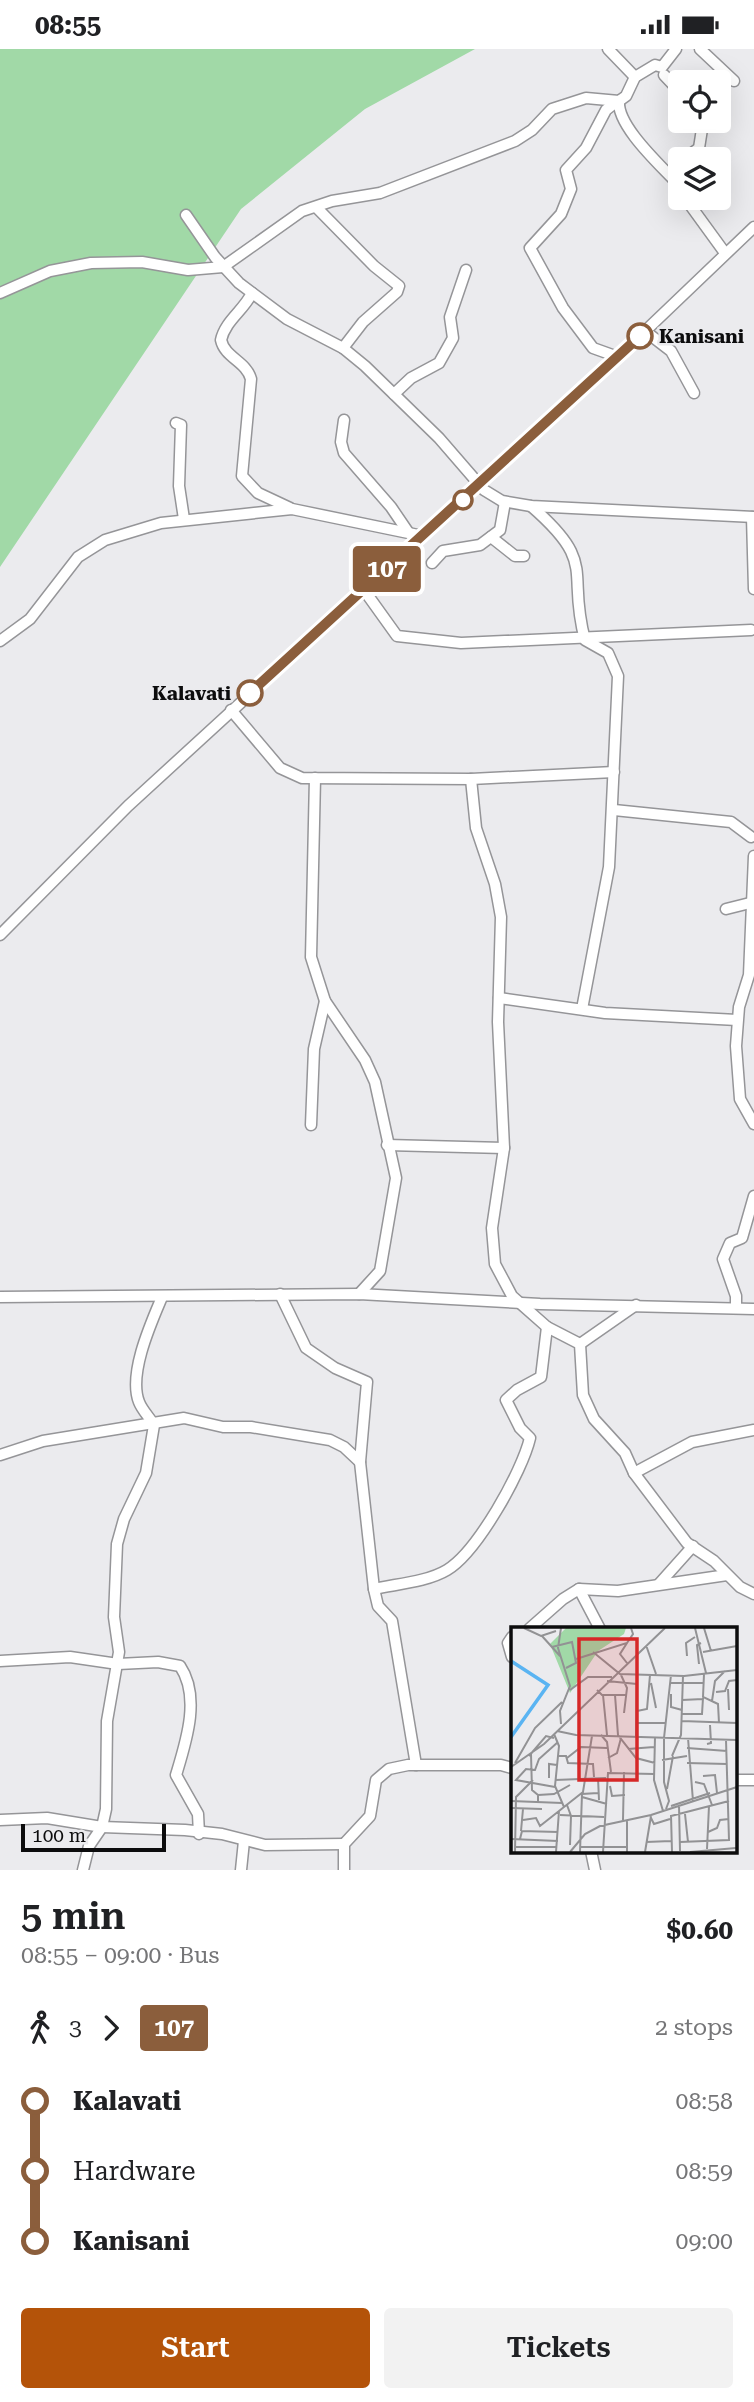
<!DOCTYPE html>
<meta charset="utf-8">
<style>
body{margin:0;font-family:"Roboto Serif",serif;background:#f2f2f2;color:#202124;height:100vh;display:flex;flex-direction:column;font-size:26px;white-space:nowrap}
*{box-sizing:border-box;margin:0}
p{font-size:23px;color:#757577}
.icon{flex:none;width:38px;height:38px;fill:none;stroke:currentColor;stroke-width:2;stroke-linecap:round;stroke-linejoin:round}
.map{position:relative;height:1821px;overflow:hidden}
.drawer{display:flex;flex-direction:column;background:#fff;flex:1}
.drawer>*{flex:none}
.badge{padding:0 14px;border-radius:5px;font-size:24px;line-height:46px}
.fabs{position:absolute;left:668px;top:21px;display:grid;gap:14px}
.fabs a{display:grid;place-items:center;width:63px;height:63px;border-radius:7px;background:#fff;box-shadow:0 7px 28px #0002;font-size:35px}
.scale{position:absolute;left:21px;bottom:18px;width:145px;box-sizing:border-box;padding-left:7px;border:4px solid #0c0c0d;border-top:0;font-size:19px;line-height:24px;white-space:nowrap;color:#0c0c0d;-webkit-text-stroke:5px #ebebee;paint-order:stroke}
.map>.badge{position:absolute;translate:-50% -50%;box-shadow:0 0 0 4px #fff}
.legs{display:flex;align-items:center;gap:10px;height:77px;padding:0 21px;font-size:23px}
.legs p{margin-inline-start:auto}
.overview{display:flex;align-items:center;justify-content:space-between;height:119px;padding:0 21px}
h1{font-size:38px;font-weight:600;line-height:52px}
.primary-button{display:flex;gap:14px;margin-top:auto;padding:14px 21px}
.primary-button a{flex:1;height:80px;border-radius:7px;background:#b45309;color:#fff;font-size:28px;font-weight:600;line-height:80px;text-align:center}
.primary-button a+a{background:#f2f2f2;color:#202124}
ul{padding:0 21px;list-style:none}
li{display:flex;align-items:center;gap:24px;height:70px;font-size:26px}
li i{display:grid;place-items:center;width:10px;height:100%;margin:0 9px;background:currentColor}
li i::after{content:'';width:18px;height:18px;margin:-9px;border:5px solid;border-radius:50%;background:#fff}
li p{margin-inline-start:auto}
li:first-child i{background:linear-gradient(#0000 50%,currentColor 0)}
li:last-child i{background:linear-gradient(currentColor 50%,#0000 0)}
.status{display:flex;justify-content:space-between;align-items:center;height:49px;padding:0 35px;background:#fff;direction:ltr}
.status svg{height:19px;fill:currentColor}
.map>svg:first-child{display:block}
</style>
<div class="status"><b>08:55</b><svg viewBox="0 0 49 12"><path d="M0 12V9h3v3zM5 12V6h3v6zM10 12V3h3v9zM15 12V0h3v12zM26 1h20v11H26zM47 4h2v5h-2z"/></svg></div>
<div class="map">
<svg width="754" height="1821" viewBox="0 0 754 1821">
<rect width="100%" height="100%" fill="#ebebee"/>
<path fill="#a1d9a7" d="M 0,0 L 475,0 L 365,60 L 241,160 L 0,518 Z"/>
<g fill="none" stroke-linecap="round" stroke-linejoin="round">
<defs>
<g id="minor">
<path d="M 608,0 L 635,28"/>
<path d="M 700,0 L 734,32"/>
<path d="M 664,26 L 681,44"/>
<path d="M 619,52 C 617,76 657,113 673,130"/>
<path d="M 616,53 L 606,61 L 586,99 L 566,121 L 571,140 L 561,165 L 530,199 L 563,259 L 593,299 L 618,308"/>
<path d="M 684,110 L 699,99 L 702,80 L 698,72"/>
<path d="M 681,113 L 673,125 L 681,143"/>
<path d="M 685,149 L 725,204"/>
<path d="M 316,158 L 374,217 L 399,237 L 397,243 L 363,273 L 343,299"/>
<path d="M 186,166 L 215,208 L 239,234 L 287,270 L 343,299 L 365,317 L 439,389 L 484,441 L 502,452 L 531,457 L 754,468"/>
<path d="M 0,244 L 50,222 L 91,214 L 142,213 L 188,221 L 223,218 L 302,162 L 332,152 L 380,144 L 515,92 L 532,81 L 552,60 L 586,49 L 619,52 L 626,47 L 635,28 L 655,16 L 662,18 L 676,0"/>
<path d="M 252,244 C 244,261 225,272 221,291 C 225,309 246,312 251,330 L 242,427 L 258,444 L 290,459"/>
<path d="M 645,282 L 671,302 L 694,344"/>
<path d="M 394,345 L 411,329 L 439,314 L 453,289 L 450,268 L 466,221"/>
<path d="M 344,371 L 341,393 L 344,404 L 391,458 L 408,483"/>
<path d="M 176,374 L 181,376 L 179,437 L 184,470"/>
<path d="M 531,457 C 599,516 566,521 585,591 L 608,604 L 618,627 L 609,818 L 582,960"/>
<path d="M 752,468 L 754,540"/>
<path d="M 491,488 L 515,507 L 524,507"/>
<path d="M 432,514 L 443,502 L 480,496 L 500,481 L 505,453"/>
<path d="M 364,541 L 397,587 L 461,594 L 751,581"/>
<path d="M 0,592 L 30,570 L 78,508 L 105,491 L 161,474 L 292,460 L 423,487"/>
<path d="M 231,661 L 280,719 L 302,729 L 471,730 L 614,723"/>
<path d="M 315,729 L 311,908 L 325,952 L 365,1011 L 375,1033 L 396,1129 L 380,1222 L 359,1245"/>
<path d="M 471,730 L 476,779 L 495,835 L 501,868 L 498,973 L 504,1099 L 492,1179 L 495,1215 L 512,1247 L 547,1278 L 580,1295 L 583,1346 L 594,1370 L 625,1404 L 634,1424 L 687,1494 L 714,1512 L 740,1538 L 754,1545"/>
<path d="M 614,761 L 731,773 L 751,788"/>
<path d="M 754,807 L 749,926 L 739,958 L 736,997 L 740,1050 L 754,1075"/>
<path d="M 726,860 L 750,854"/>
<path d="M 0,886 L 128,757 L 618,308 L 754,178"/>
<path d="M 499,949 L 605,964 L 737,971"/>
<path d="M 311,1076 L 314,1000 L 325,952"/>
<path d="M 387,1096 L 504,1099"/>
<path d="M 280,1245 L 306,1299 L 335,1319 L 367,1333 L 360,1413 L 374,1540 L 378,1557 L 392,1572 L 416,1716"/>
<path d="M 0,1248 L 359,1245 L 540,1255 L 754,1260"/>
<path d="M 736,1259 L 736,1247 L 723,1210 L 730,1194 L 742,1189 L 754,1147"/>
<path d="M 580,1295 L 636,1256"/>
<path d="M 0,1406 L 43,1392 L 184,1369 L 223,1378 L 251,1378 L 330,1391 L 344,1398 L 360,1413"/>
<path d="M 634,1424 L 692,1393 L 754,1381"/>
<path d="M 659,1535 L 693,1497"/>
<path d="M 374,1540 C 396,1535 427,1533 447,1521 C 477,1503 522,1423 530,1389 L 520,1379 L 506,1351 L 517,1341 L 541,1328 L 547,1278"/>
<path d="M 579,1540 L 600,1580"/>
<path d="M 529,1580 L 563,1550 L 579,1540 L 618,1542 L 727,1526"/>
<path d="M 512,1588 L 508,1594 L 512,1608"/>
<path d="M 0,1612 L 70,1608 L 118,1615 L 158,1613 L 180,1617 C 201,1648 186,1693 176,1726 L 198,1765 L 199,1785"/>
<path d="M 735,1731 L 754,1731"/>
<path d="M 0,1771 L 47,1769 L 102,1778 L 185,1781 L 222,1785 L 265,1796 L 344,1795"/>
<path d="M 591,1802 L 595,1821"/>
<path d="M 83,1821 L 89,1797 L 102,1778 L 106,1760 L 107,1672 L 119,1603 L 114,1568 L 117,1495 L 124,1470 L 146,1424 L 154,1376 C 150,1369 142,1361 139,1353 C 128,1325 151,1274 162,1248"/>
<path d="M 241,1821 L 244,1792"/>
<path d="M 344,1821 L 344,1795 L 370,1767 L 376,1731 L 389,1720 L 408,1716 L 501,1716 L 512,1719"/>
</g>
</defs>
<use href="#minor" stroke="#959598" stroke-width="13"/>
<use href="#minor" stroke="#fff" stroke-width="10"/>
</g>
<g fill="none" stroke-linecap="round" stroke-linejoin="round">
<defs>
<path id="line-1" d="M 250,644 L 640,287"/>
</defs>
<use href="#line-1" stroke="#fff" stroke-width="16"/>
<use href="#line-1" stroke="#8b5e3c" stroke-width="10"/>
</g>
<g fill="#fff" stroke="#8b5e3c" stroke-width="3.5">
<circle cx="640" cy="287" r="12"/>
<circle cx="463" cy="451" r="9"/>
<circle cx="250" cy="644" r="12"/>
</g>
<g text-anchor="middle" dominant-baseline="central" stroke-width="5" stroke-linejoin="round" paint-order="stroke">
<g font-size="19" font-weight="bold" fill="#0c0c0d" stroke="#ebebee" text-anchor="start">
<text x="659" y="287">Kanisani</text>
<text x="231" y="644" text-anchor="end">Kalavati</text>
</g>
</g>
<g transform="translate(511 1578)">
<rect width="226" height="226" fill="#ebebee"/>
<path d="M 55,1 L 115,1 L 113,7 L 87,24 L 59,66 L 39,17 Z" fill="#a1d9a7"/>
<path fill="none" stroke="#5ab4f2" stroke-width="3.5" d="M 0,34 L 37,58 L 0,110"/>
<path fill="none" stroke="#929294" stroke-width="2" d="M 13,1 L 30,9 L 45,4M 50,1 L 47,21 L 59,59 L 49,84 L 50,97M 184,1 L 195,46M 193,1 L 200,24M 31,9 L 49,29M 116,16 L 109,27 L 116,36M 135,18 L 145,47M 41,20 L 61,15 L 65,36 L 55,41M 82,25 L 109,47 L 173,49 L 226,43M 192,25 L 226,19M 176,29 L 175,16 L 184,10M 65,32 L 116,16 L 122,7 L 120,1M 188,37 L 186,18 L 190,16M 193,47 L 192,70 L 207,77 L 208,96M 110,48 L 116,61 L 113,86M 96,54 L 126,57M 140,56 L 145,81M 160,56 L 192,56M 217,62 L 218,83M 59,63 L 77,50 L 101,50M 86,63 L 91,68 L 116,68M 205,65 L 214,64 L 218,54 L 226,53M 160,67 L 160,80 L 171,83M 92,68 L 96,108M 104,68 L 107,108 L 125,131 L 144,136M 171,73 L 192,72M 201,74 L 204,54 L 214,44M 126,84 L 136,82 L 139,48M 171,87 L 191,87 L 192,71M 171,94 L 226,96M 127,96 L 154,96M 46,104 L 65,108 L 226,113M 43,107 L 48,119 L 44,159 L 53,180 L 48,184 L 45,225M 90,108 L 96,115 L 100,145M 125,109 L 126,48M 144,110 L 143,153 L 152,184M 177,111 L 182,174M 196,117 L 200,116 L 199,98M 176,121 L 216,124M 117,122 L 143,120M 20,127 L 21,163 L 27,168 L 27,175M 18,129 L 35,109 L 43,111M 47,129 L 55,129 L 57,136 L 82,137 L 83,150M 161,129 L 170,108 L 172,49M 56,131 L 70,120 L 96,121M 97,131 L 106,126 L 110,111M 151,133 L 176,129M 4,136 L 24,101 L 51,75M 176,136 L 216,137M 0,140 L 33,117 L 154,1M 192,149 L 204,148 L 206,166M 38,151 L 38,137 L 46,138M 87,151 L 88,173M 44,153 L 95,151M 184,155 L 193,157 L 201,178M 99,159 L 101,169 L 114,168M 44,160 L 5,153 L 15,142 L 24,143 L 28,132 L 47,115M 156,162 L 162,129M 27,168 L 43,167 L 59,158M 71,170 L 96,177M 0,174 L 51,176M 56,178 L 60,189 L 59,218M 168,178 L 169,224M 160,179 L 199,166M 53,180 L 72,165 L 81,109M 0,181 L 31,182M 155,182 L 158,174 L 153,155 L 153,111 L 160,48M 174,187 L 177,215M 49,188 L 93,190M 160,188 L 161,225M 160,189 L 218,174M 140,191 L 143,197 L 159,192M 12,193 L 25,191 L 29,199 L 48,184M 112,193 L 113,145M 116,194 L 116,225M 10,204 L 12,182M 197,205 L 206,201 L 209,193 L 218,192M 0,212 L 47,214M 9,212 L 11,204 L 47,205M 135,215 L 160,214M 169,215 L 218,213 L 215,113M 4,220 L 46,220M 70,220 L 116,220M 196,222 L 198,179M 4,225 L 5,170 L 22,153M 59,225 L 74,207 L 89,199 L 140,188 L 226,160M 69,225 L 71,167 L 87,166M 92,225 L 97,146 L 143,147M 134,225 L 140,189M 179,225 L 225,221"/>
<path fill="#d62828" fill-opacity="0.15" stroke="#d62828" stroke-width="3.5" d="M 68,12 L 126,12 L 126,153 L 68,153 Z"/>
<rect width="226" height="226" fill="none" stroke="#0c0c0d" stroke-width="3.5"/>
</g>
</svg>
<div class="fabs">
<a><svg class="icon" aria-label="locate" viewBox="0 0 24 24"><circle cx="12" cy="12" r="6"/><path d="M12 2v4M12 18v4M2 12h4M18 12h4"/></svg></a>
<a><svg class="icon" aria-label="layers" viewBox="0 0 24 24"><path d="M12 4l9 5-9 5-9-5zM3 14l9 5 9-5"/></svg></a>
</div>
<div class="scale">100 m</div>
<b class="badge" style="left:387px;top:520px;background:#8b5e3c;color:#fff">107</b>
</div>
<section class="drawer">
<div class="overview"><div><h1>5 min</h1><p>08:55 – 09:00 · Bus</p></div><b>$0.60</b></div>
<div class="legs"><svg class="icon" aria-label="walk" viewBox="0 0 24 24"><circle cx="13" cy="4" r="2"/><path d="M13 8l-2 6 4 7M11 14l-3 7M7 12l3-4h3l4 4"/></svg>3<svg class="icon" aria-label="forward" viewBox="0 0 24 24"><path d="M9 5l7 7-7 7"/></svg><b class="badge" style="background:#8b5e3c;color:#fff">107</b><p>2 stops</p></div>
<ul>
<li><i style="color:#8b5e3c"></i><b>Kalavati</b><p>08:58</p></li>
<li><i style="color:#8b5e3c"></i><span>Hardware</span><p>08:59</p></li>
<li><i style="color:#8b5e3c"></i><b>Kanisani</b><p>09:00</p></li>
</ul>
<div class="primary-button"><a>Start</a><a>Tickets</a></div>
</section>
